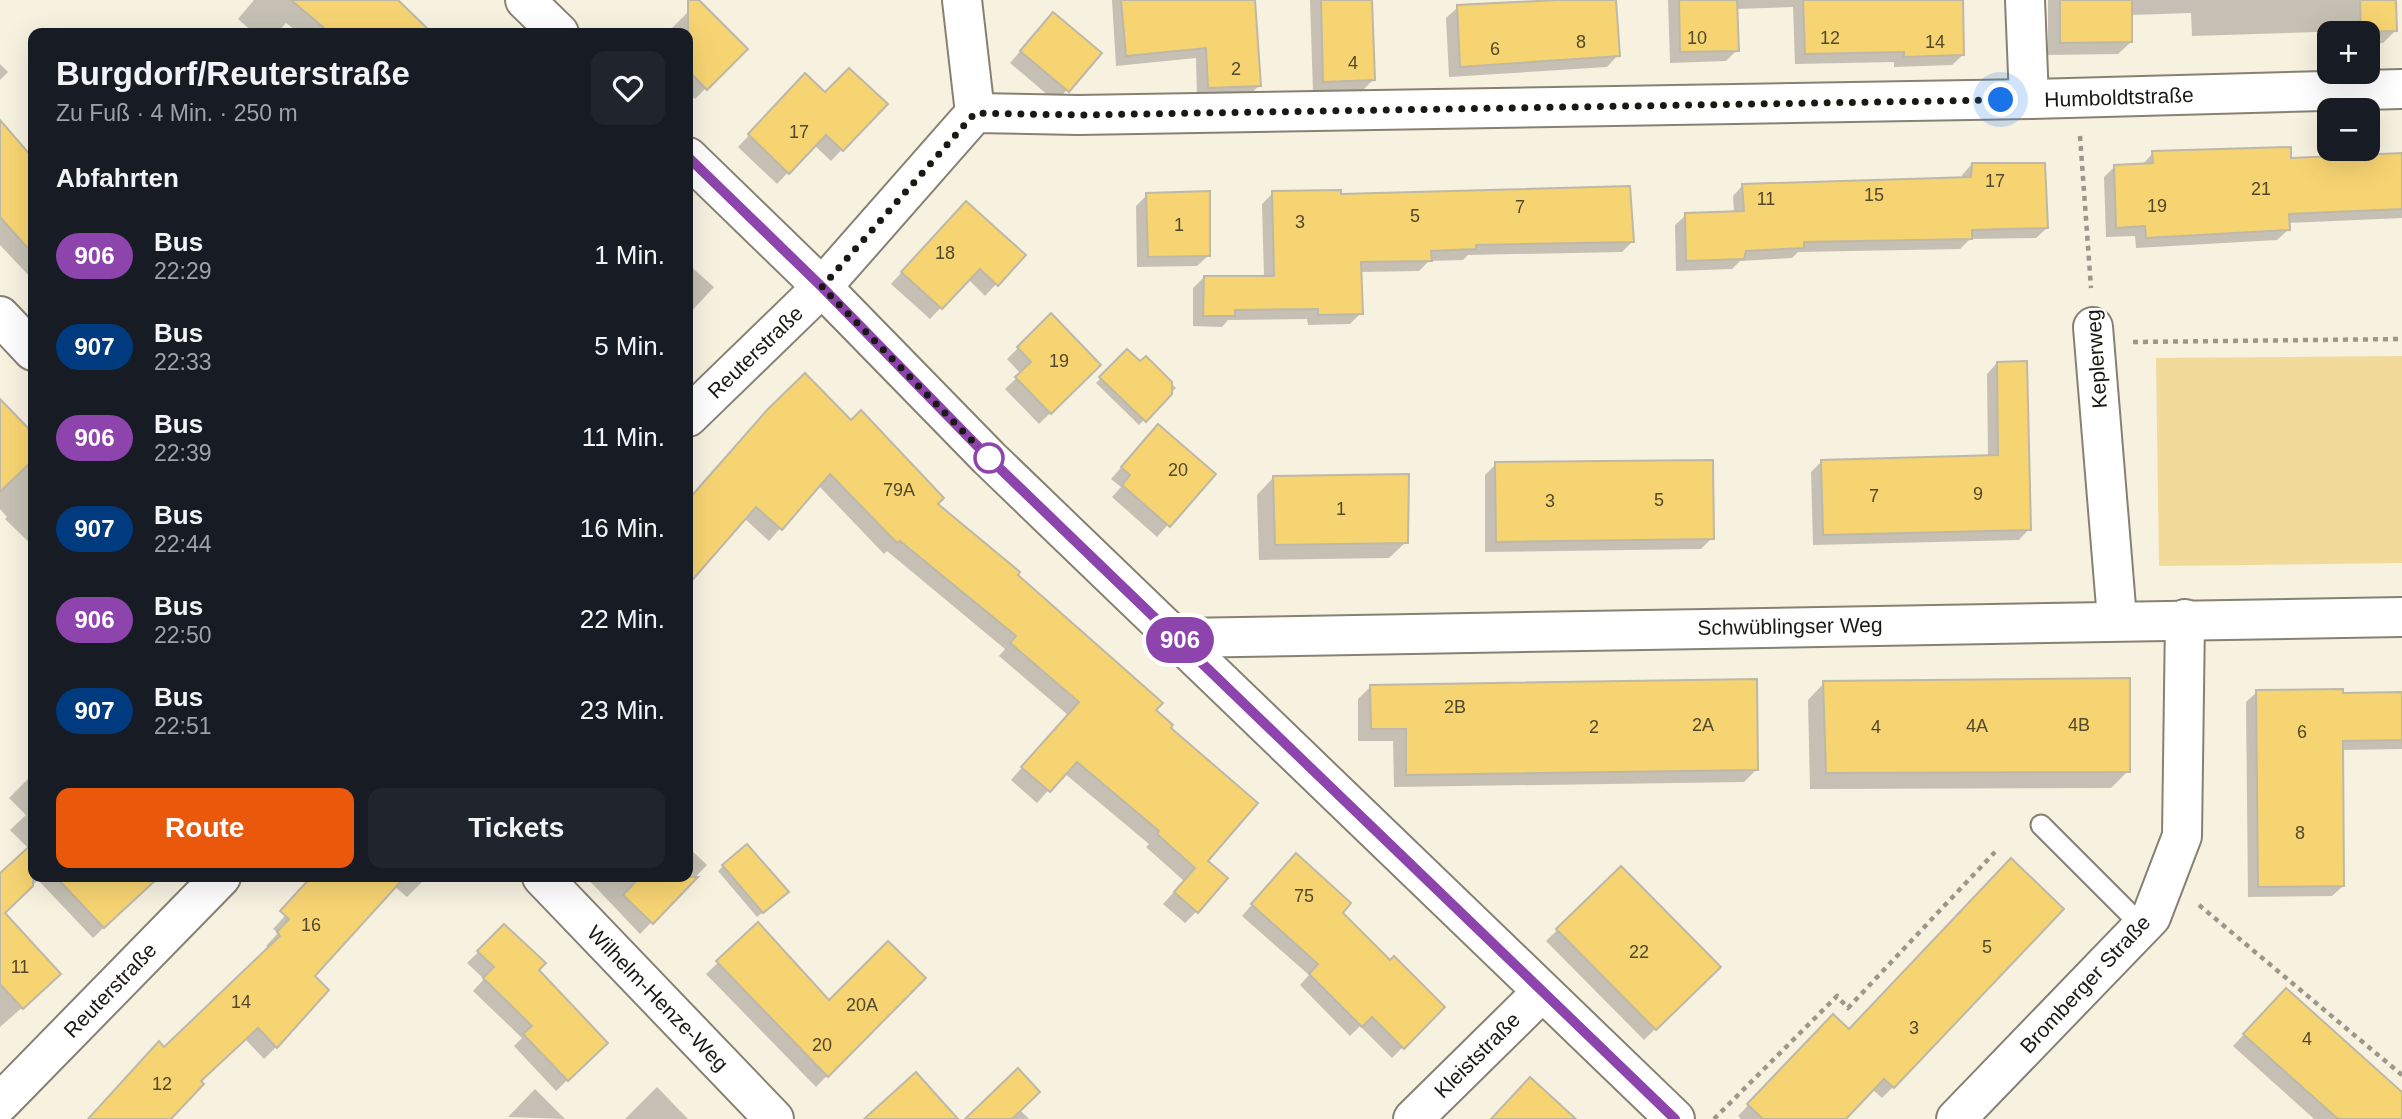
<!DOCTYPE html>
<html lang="de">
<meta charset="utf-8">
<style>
body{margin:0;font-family:Arial,sans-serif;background:#20242c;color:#f1f3f6;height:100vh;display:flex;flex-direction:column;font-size:26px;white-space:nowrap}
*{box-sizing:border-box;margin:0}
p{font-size:23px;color:#9ea1a6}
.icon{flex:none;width:38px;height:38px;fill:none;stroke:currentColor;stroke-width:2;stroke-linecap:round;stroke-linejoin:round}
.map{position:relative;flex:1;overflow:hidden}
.details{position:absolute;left:28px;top:28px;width:665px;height:854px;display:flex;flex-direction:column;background:#171b24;border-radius:14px;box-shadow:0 7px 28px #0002}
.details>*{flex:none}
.badge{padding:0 14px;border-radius:23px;font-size:24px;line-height:46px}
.tools{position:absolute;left:2317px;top:21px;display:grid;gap:14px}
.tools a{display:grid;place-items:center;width:63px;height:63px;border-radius:14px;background:#171b24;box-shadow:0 7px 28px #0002;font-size:35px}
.you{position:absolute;width:35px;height:35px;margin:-18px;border:5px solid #fff;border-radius:50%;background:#1a73e8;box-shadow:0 0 0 10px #1a73e833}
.map>.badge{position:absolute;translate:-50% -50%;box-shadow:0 0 0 4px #fff}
h2{padding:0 28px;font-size:26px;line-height:63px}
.round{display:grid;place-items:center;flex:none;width:74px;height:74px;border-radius:14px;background:#20242c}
.headline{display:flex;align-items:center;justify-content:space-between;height:119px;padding:0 28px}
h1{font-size:33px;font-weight:600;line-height:52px}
.button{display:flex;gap:14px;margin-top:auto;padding:14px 28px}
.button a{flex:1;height:80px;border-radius:14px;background:#ea580c;color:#fff;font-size:28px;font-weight:600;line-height:80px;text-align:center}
.button a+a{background:#20242c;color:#f1f3f6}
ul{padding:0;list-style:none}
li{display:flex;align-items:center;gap:21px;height:91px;padding:0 28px}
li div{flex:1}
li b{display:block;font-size:26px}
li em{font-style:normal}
li .badge{min-width:77px;font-weight:700;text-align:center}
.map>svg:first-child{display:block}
</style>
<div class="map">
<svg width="2402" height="1119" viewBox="0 0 2402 1119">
<rect width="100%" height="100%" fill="#f7f1e0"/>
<path fill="#f2da9a" d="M 2402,356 L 2402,563 L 2159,566 L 2156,358 Z"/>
<g fill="#0003">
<path d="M 254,0 L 396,0 L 429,33 L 299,33 L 286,23 L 277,33 L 254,33 L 238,19 Z"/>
<path d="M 1112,0 L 1255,0 L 1259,86 L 1248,96 L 1197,98 L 1196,58 L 1116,66 Z"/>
<path d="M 1310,0 L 1371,0 L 1373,80 L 1362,91 L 1313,92 Z"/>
<path d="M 1546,0 L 1614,0 L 1618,55 L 1607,67 L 1449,77 L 1446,18 L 1458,7 Z"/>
<path d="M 1668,0 L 1962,0 L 1963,55 L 1952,65 L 1894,67 L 1894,62 L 1795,64 L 1793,7 L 1736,9 L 1737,50 L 1726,61 L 1670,63 Z"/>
<path d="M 2048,0 L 2394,0 L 2396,30 L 2383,43 L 2368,44 L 2368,33 L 2348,31 L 2192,36 L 2191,13 L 2130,15 L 2131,42 L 2118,54 L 2048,55 Z"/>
<path d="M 698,2 L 745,49 L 695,99 L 688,92 L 688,33 L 667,33 Z"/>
<path d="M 1042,26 L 1099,54 L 1056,102 L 1010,63 Z"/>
<path d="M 0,64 L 8,72 L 0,80 Z"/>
<path d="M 794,87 L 885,104 L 831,161 L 814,145 L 777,184 L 738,147 Z"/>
<path d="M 0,122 L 33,157 L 33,276 L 31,278 L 0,245 Z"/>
<path d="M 2153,153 L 2290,160 L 2402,155 L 2402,218 L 2288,223 L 2288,230 L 2277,240 L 2136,248 L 2135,236 L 2106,237 L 2104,177 L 2115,166 L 2143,164 Z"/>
<path d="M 1972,164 L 2047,228 L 2036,238 L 1970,239 L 1960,249 L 1798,252 L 1792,258 L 1740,261 L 1732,269 L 1676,271 L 1675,225 L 1686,215 L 1734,213 L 1733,196 L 1743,185 L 1962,179 L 1962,175 Z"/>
<path d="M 1273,193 L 1339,196 L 1632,242 L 1622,252 L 1468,255 L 1463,260 L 1429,261 L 1419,271 L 1360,272 L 1361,313 L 1350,324 L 1308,325 L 1307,319 L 1228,320 L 1222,327 L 1193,326 L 1193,288 L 1204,277 L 1264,277 L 1262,204 Z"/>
<path d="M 1147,195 L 1209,255 L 1197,266 L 1137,267 L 1136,206 Z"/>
<path d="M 955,214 L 1023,255 L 985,296 L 968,279 L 930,319 L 891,284 Z"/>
<path d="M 688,264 L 714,287 L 688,315 Z"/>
<path d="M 1051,316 L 1099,365 L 1039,424 L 1005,389 L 1021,374 L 1007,359 Z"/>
<path d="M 1127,351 L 1140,364 L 1146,358 L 1176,388 L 1139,425 L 1096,383 Z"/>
<path d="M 1997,363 L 2029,529 L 2019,540 L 1813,545 L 1811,472 L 1822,461 L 1988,457 L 1987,374 Z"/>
<path d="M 3,404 L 33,435 L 33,546 L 5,519 L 7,517 L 0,509 L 0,407 Z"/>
<path d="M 755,424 L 936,505 L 1015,576 L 1154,710 L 1169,728 L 1205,861 L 1197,911 L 1185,923 L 1163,904 L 1184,881 L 1146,847 L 1149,844 L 1064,773 L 1037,803 L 1011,780 L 1068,715 L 999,656 L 1005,649 L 887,551 L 884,554 L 818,485 L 769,541 L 744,518 L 699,568 L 688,559 L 688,501 Z"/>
<path d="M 1147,438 L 1213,474 L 1157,537 L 1112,497 L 1121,487 L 1111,479 Z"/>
<path d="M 1496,464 L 1712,538 L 1701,549 L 1485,552 L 1485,475 Z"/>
<path d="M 1273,478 L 1406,542 L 1389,558 L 1259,560 L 1257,495 Z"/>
<path d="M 1824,683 L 2128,771 L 2111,788 L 1810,789 L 1808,700 Z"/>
<path d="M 1371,686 L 1757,769 L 1744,782 L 1394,787 L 1393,741 L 1358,741 L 1358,699 Z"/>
<path d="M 2257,692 L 2402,694 L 2402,749 L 2342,750 L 2343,886 L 2332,896 L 2248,897 L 2246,702 Z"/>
<path d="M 33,774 L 33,877 L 152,877 L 152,881 L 93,938 L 38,880 L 3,913 L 48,985 L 0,1027 L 0,876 L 29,849 L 10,830 L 26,815 L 9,798 Z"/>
<path d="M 688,847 L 707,865 L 640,934 L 586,877 L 688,877 Z"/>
<path d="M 723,866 L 781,897 L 757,917 L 718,871 Z"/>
<path d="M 1285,866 L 1443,1007 L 1392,1058 L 1360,1026 L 1350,1036 L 1300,985 L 1309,975 L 1242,916 Z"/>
<path d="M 1621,868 L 1718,967 L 1644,1040 L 1546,941 Z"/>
<path d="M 320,877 L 427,877 L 407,897 L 394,886 L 313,976 L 276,1047 L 264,1059 L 245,1039 L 199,1082 L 169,1119 L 88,1119 L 146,1056 L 164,1049 L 269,949 L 266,946 L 278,933 L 273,929 Z"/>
<path d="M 758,925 L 829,1003 L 923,978 L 816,1087 L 706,974 Z"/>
<path d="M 505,926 L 537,970 L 606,1043 L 556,1091 L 514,1046 L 522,1038 L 473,991 L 484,979 L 467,963 Z"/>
<path d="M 2275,1001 L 2402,1094 L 2402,1119 L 2314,1119 L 2233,1046 Z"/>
<path d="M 1833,1016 L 1893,1087 L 1882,1098 L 1872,1089 L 1844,1119 L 1741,1119 L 1738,1116 Z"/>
<path d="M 657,1087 L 688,1119 L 625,1119 Z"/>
<path d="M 535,1089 L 565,1119 L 508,1117 Z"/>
<path d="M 1020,1110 L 1029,1119 L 967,1119 Z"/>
</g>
<g fill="#f7d472" stroke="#bdb8a8" stroke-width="2">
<path d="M 291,0 L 398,0 L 432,33 L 330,33 Z"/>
<path d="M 688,0 L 699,0 L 748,49 L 707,90 L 688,70 Z"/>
<path d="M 1121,0 L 1255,0 L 1261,86 L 1208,88 L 1206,48 L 1126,56 Z"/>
<path d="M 1321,0 L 1372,0 L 1375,80 L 1323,82 Z"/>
<path d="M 1558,0 L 1616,0 L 1620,56 L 1460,67 L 1457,5 Z"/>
<path d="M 1679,0 L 1737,0 L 1739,51 L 1680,52 Z"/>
<path d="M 1803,0 L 1963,0 L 1964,55 L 1904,57 L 1904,52 L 1805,54 Z"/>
<path d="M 2060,0 L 2132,0 L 2132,42 L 2060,43 Z"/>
<path d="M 2360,0 L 2396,0 L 2397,31 L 2361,32 Z"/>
<path d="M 1053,12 L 1102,53 L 1069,92 L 1020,51 Z"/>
<path d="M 849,68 L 888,104 L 843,151 L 826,135 L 789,174 L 748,134 L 805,73 L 825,92 Z"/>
<path d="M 0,120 L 33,158 L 33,254 L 0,217 Z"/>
<path d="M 2291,147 L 2291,158 L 2402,153 L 2402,209 L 2289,214 L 2290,230 L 2146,238 L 2145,226 L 2116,228 L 2114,165 L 2153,163 L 2152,151 Z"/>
<path d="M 1972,163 L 2045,163 L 2048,228 L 1972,230 L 1972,239 L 1804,242 L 1804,248 L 1746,251 L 1744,259 L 1686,261 L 1685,213 L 1744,211 L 1742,184 L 1971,177 Z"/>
<path d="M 1630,186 L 1634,242 L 1476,245 L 1476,249 L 1431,251 L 1432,261 L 1361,262 L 1363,314 L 1318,315 L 1318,309 L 1235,310 L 1235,316 L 1203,316 L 1204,276 L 1274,276 L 1272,191 L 1341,190 L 1341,194 Z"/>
<path d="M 1210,191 L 1210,256 L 1148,257 L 1146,193 Z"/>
<path d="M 966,201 L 1026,255 L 998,286 L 980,269 L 942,309 L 901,272 Z"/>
<path d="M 1051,313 L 1101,365 L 1051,414 L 1015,377 L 1031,362 L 1017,347 Z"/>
<path d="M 1127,349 L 1140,361 L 1146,356 L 1172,382 L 1172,394 L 1146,422 L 1099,377 Z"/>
<path d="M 2027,361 L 2031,530 L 1823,535 L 1821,460 L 1998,455 L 1997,362 Z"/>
<path d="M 805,373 L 851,420 L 861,410 L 944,498 L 938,504 L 1020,572 L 1018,575 L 1163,703 L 1156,710 L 1173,725 L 1171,728 L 1258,803 L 1208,861 L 1228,878 L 1198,913 L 1174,892 L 1195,868 L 1157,834 L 1159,831 L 1077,762 L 1050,792 L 1021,767 L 1079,702 L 1010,643 L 1016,636 L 900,541 L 897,543 L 830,474 L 782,530 L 756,507 L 688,585 L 688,500 L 767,410 Z"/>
<path d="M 0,399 L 33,433 L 33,460 L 0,492 Z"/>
<path d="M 1158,424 L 1216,474 L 1170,527 L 1122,485 L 1130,475 L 1121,467 Z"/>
<path d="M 1713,460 L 1714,539 L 1496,542 L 1495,462 Z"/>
<path d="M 1409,474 L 1408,543 L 1275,545 L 1273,476 Z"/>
<path d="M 2130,678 L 2130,772 L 1826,773 L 1823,681 Z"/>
<path d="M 1757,679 L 1758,770 L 1406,775 L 1406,729 L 1371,729 L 1370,685 Z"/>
<path d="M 2343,689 L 2343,693 L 2402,692 L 2402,740 L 2343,741 L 2344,886 L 2258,887 L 2256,690 Z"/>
<path d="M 33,843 L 33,886 L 5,913 L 61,974 L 23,1009 L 0,984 L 0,873 Z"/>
<path d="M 747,844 L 789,892 L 763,913 L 722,865 Z"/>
<path d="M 1296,853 L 1351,903 L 1343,913 L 1390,960 L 1394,956 L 1445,1007 L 1404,1049 L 1372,1017 L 1362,1027 L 1309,974 L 1318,964 L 1251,904 Z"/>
<path d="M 2011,858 L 2064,909 L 1894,1088 L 1884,1079 L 1846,1119 L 1763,1119 L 1747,1104 L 1833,1014 L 1849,1029 Z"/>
<path d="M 1621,866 L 1721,967 L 1656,1030 L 1556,929 Z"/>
<path d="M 56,877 L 159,877 L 104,928 Z"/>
<path d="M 311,877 L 405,877 L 315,976 L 329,990 L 277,1048 L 258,1028 L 201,1081 L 204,1084 L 171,1119 L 88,1119 L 159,1041 L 164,1047 L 280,936 L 277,932 L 289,919 L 280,911 Z"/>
<path d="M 640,877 L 698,877 L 653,924 L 623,895 Z"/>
<path d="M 758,922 L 829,1000 L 888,941 L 926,978 L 828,1077 L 716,961 Z"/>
<path d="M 504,924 L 546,963 L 539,970 L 608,1043 L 568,1081 L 523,1034 L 532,1026 L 483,978 L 494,967 L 477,951 Z"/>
<path d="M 2286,988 L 2402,1092 L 2402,1119 L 2338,1119 L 2243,1034 Z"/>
<path d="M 1018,1068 L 1040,1092 L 1012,1119 L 965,1119 Z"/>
<path d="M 916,1072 L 958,1119 L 864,1119 Z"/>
<path d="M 1530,1077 L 1576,1119 L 1491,1119 Z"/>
</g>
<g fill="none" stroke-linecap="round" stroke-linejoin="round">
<defs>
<path id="lane" d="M 2041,825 L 2142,926"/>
<g id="street">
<path d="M 525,0 L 559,33"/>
<path d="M 962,0 L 975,113"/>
<path d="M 2025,0 L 2029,99"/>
<path d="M 688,157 L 822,287 L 989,458 L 1675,1119"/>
<path d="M 0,316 L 33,351"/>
<path d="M 2093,327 L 2117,619"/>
<path d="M 688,417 L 822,287 L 975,113 L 1078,115 L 2029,99 L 2402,89"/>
<path d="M 1178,638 L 2402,617"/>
<path d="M 542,877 L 774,1119"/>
<path d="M 0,1103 L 221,877"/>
<path d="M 1413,1119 L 1542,992"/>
<path d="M 1956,1119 L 2151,917 L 2182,836 L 2185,619"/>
</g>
</defs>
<use href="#lane" stroke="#878173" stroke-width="23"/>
<use href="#street" stroke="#878173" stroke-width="42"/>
<g stroke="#9b978b" stroke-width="4.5" stroke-dasharray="5 5" stroke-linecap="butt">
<path d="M 2080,136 L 2091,288"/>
<path d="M 2133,342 L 2402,339"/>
<path d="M 2199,905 L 2402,1075"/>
<path d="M 1714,1119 L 1837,996 L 1848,1008 L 1995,852"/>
</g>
<use href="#lane" stroke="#fff" stroke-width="19"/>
<use href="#street" stroke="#fff" stroke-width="38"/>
</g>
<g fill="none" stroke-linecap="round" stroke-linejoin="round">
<defs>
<path id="line" d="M 688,157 L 822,287 L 989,458 L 1675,1119"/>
</defs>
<use href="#line" stroke="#fff" stroke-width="16"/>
<use href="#line" stroke="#8e44ad" stroke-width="10"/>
<path stroke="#1b1914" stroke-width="7" stroke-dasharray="0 12.6" d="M 989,458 L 822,287 L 975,113 L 1078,115 L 2001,100"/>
</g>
<circle fill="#fff" stroke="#8e44ad" stroke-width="3.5" cx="989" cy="458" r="14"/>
<g text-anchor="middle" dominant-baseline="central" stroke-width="5" stroke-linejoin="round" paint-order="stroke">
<g font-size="18" fill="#52482c">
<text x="1697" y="38">10</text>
<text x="1830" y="38">12</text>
<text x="1581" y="42">8</text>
<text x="1935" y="42">14</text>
<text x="1495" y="49">6</text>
<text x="1353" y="63">4</text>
<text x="1236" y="69">2</text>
<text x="799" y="132">17</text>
<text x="1995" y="181">17</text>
<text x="2261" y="189">21</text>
<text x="1874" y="195">15</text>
<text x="1766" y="199">11</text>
<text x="2157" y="206">19</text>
<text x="1520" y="207">7</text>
<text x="1415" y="216">5</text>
<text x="1300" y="222">3</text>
<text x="1179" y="225">1</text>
<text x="945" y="253">18</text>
<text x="1059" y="361">19</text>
<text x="1178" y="470">20</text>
<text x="899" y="490">79A</text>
<text x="1978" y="494">9</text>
<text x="1874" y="496">7</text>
<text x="1659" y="500">5</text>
<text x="1550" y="501">3</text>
<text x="1341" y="509">1</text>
<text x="1455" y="707">2B</text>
<text x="1703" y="725">2A</text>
<text x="2079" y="725">4B</text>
<text x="1977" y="726">4A</text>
<text x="1594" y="727">2</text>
<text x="1876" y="727">4</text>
<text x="2302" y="732">6</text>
<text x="2300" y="833">8</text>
<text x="1304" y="896">75</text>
<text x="311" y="925">16</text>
<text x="1987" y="947">5</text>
<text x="1639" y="952">22</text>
<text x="20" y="967">11</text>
<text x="241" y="1002">14</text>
<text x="862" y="1005">20A</text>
<text x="1914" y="1028">3</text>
<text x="2307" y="1039">4</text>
<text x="822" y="1045">20</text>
<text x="162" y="1084">12</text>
</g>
<g font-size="21" fill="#1b1914" stroke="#fff">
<text transform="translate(2119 97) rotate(-2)">Humboldtstraße</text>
<text transform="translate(755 352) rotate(-44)">Reuterstraße</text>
<text transform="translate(2096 359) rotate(-94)">Keplerweg</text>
<text transform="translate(1790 626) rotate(-1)">Schwüblingser Weg</text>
<text transform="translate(2085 984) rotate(-47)">Bromberger Straße</text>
<text transform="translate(110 990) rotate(-46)">Reuterstraße</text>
<text transform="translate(658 998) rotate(46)">Wilhelm-Henze-Weg</text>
<text transform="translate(1477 1055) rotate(-45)">Kleiststraße</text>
</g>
</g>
</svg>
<div class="tools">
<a>+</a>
<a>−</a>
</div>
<div class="you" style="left:2001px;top:100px"></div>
<b class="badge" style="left:1180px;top:640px;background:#8e44ad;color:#fff">906</b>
<section class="details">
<div class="headline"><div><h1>Burgdorf/Reuterstraße</h1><p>Zu Fuß · 4 Min. · 250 m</p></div><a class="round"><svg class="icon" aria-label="heart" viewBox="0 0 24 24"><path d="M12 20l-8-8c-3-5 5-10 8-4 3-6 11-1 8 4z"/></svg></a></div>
<h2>Abfahrten</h2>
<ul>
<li><span class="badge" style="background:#8e44ad;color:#fff">906</span><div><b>Bus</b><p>22:29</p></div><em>1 Min.</em></li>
<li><span class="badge" style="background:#003b80;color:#fff">907</span><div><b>Bus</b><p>22:33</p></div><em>5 Min.</em></li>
<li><span class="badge" style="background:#8e44ad;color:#fff">906</span><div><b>Bus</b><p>22:39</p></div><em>11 Min.</em></li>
<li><span class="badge" style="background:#003b80;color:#fff">907</span><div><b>Bus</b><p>22:44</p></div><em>16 Min.</em></li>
<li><span class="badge" style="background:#8e44ad;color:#fff">906</span><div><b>Bus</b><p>22:50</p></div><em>22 Min.</em></li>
<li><span class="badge" style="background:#003b80;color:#fff">907</span><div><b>Bus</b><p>22:51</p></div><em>23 Min.</em></li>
</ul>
<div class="button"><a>Route</a><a>Tickets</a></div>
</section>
</div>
